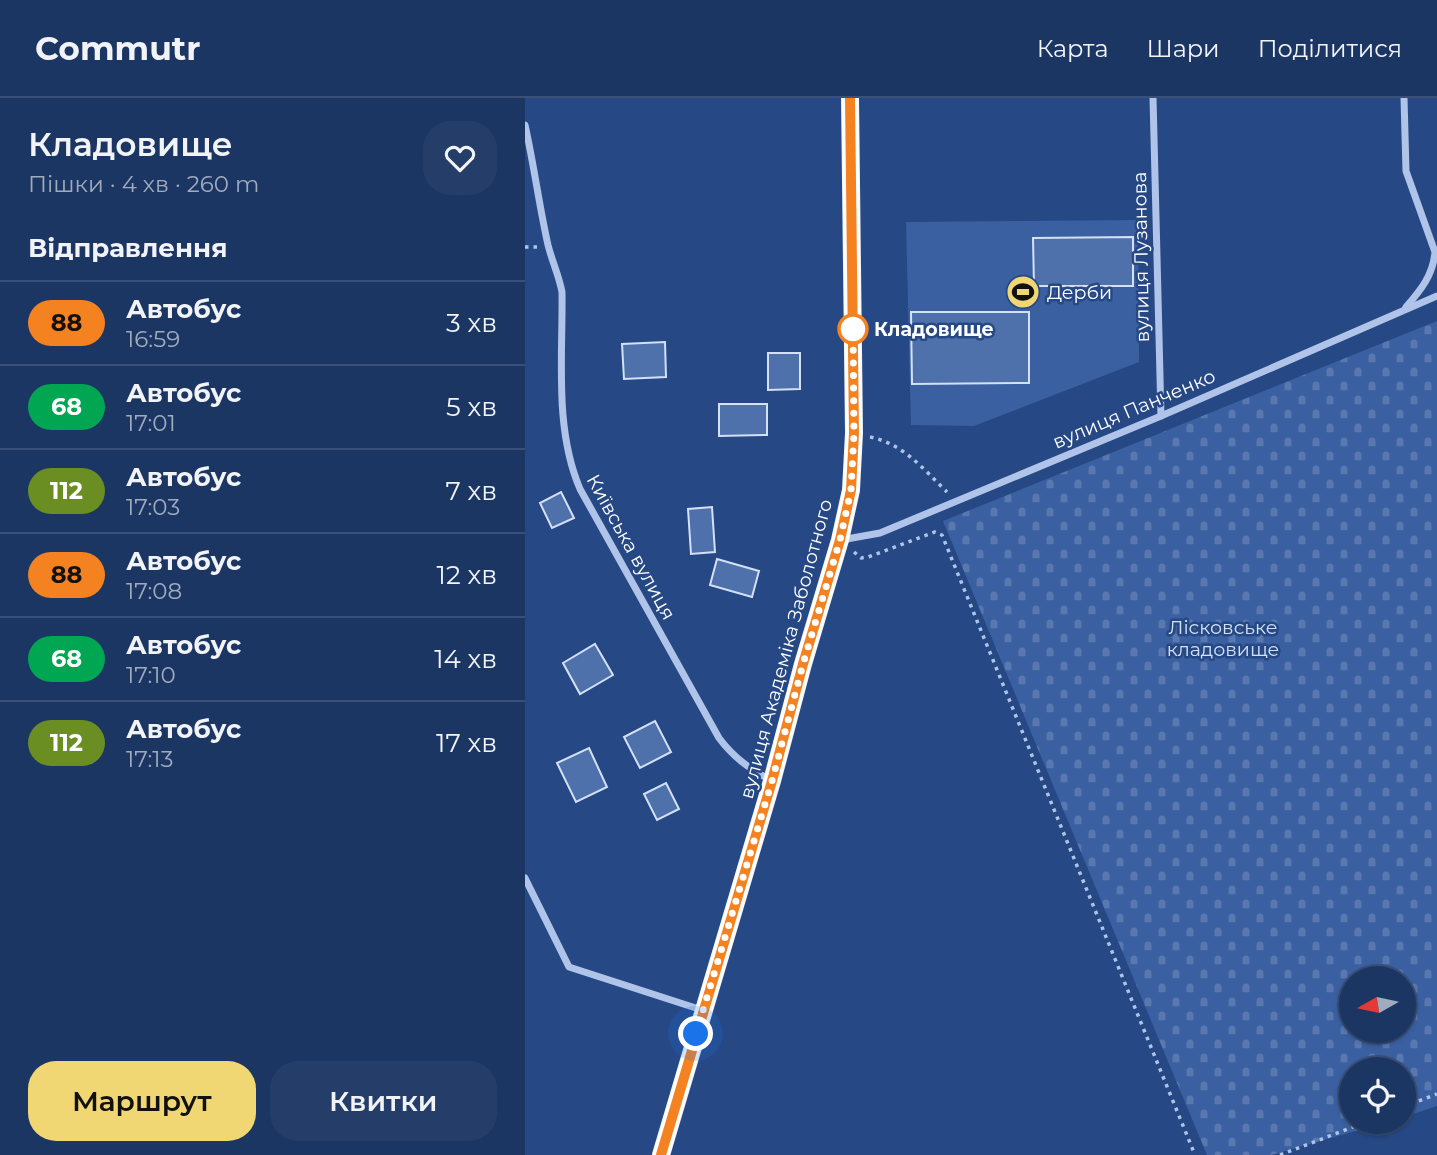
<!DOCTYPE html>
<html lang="uk">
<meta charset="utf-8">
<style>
body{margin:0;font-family:Montserrat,sans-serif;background:#253e69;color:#f1f3f6;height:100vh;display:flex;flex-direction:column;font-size:26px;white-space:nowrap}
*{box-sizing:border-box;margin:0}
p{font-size:23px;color:#a0abbe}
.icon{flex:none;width:38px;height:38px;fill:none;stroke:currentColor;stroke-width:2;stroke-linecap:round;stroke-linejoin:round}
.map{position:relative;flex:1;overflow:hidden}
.sheet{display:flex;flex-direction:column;background:#1c3663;width:525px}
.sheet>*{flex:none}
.badge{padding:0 14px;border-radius:23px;font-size:24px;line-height:46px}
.needle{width:46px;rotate:261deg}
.buttons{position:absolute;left:814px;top:868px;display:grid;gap:14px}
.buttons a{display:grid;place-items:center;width:77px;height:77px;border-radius:50%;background:#1c3663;box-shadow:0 2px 5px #0004,0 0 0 2px #3a5078;font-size:35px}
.you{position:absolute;width:35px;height:35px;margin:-18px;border:5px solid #fff;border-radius:50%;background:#1a73e8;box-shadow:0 0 0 10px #1a73e833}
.map>.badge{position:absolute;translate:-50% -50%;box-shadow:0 0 0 4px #fff}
h2{padding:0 28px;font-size:26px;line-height:63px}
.round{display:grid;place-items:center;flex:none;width:74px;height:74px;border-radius:28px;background:#253e69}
.summary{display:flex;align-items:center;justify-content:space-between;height:119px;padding:0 28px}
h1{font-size:33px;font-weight:600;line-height:52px}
.action{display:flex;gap:14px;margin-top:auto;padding:14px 28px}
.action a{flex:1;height:80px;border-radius:28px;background:#f1d674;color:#111;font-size:28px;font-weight:600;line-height:80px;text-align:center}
.action a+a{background:#253e69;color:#f1f3f6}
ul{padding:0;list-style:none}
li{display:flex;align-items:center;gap:21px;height:84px;padding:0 28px;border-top:2px solid #3a5078}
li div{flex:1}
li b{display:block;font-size:26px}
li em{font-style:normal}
li .badge{min-width:77px;font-weight:700;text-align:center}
header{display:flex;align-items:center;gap:42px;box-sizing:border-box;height:98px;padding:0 35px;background:#1c3663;border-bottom:2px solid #3a5078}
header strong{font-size:33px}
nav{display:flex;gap:38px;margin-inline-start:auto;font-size:24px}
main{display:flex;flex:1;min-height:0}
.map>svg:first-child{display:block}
</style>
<header>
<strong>Commutr</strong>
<nav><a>Карта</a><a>Шари</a><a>Поділитися</a></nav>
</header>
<main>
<section class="sheet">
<div class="summary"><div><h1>Кладовище</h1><p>Пішки · 4 хв · 260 m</p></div><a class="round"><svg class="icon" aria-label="heart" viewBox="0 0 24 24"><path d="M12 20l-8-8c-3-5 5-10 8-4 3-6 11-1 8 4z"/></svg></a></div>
<h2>Відправлення</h2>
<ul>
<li><span class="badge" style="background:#f58220;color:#111">88</span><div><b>Автобус</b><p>16:59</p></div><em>3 хв</em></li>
<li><span class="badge" style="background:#00a651;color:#fff">68</span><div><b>Автобус</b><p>17:01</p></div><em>5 хв</em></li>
<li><span class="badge" style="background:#6b8e23;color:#fff">112</span><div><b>Автобус</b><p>17:03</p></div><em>7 хв</em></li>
<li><span class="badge" style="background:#f58220;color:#111">88</span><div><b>Автобус</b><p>17:08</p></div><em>12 хв</em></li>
<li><span class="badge" style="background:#00a651;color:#fff">68</span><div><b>Автобус</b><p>17:10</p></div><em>14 хв</em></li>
<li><span class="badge" style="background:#6b8e23;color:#fff">112</span><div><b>Автобус</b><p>17:13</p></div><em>17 хв</em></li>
</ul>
<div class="action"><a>Маршрут</a><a>Квитки</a></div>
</section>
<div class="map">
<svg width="912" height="1057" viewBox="0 0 912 1057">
<defs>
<pattern id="cemetery-stones" width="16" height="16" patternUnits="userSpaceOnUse" patternTransform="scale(1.75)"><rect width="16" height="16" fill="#3a60a1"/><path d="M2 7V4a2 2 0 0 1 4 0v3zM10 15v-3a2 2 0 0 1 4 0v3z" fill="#5878af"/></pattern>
</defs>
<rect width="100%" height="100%" fill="#264884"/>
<path fill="url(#cemetery-stones)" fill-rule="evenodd" d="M 912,223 L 912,1008 L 879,1019 L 878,971 L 826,971 L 826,1024 L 862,1024 L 746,1057 L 682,1057 L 418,423 ZM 826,880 L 878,880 L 878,933 L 826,933 Z"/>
<path fill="#3a60a1" d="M 613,122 L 614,264 L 449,328 L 386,327 L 381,124 Z"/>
<g fill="#4e71ac" stroke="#d3e0f6" stroke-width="2">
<path d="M 608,139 L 608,188 L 509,188 L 508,140 Z"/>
<path d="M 386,214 L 504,214 L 504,285 L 387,286 Z"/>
<path d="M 140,244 L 141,279 L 99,281 L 97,246 Z"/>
<path d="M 243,255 L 275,255 L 275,291 L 243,292 Z"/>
<path d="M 194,306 L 242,306 L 242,337 L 194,338 Z"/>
<path d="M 36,394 L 49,420 L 27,430 L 15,405 Z"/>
<path d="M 187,409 L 190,454 L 166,456 L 163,411 Z"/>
<path d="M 192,461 L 234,473 L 227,499 L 185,487 Z"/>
<path d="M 70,546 L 88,577 L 55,596 L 38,565 Z"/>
<path d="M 130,623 L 146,654 L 115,670 L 99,639 Z"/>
<path d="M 64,650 L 82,689 L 51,704 L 32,665 Z"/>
<path d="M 141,685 L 154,711 L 132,722 L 119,696 Z"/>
</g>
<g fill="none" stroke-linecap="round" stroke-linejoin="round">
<g stroke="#afc4e8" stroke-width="3.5" stroke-dasharray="3.5 5" stroke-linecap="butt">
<path d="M 0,149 L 12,149"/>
<path d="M 345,339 C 379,346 398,371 422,394"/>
<path d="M 329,454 L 336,460 L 343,459 L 410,434 L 417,437 L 670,1057"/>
<path d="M 878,1009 L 912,996"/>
<path d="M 755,1057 L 841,1024"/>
</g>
<g stroke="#afc4e8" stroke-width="7">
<path d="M 628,0 L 636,318"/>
<path d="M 879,0 L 881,73 L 910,154 C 908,177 896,192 881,209"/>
<path d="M 0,27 C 9,67 14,107 23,147 C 27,163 34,178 37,194 C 38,259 29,330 55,391 L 194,640 C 209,660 225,671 247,683"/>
<path d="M 316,442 L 355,435 L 636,318 L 912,198"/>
<path d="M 0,780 L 44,869 L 177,912"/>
</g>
<path stroke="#f1f5fe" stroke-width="18" d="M 136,1057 L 247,683 L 278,566 L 315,442 L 326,392 L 329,335 L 325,0"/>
</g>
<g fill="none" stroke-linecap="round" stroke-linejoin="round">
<defs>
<path id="line" d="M 136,1057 L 247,683 L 278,566 L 315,442 L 326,392 L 329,335 L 325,0"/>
</defs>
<use href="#line" stroke="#fff" stroke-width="16"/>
<use href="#line" stroke="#f58220" stroke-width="10"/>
<path stroke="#fff" stroke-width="7" stroke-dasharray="0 12.6" d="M 171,936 L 247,683 L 278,566 L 315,442 L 326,392 L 329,335 L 328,231"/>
</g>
<defs>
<symbol id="stadium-disc" viewBox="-11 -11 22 22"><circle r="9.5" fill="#f1d674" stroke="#264884"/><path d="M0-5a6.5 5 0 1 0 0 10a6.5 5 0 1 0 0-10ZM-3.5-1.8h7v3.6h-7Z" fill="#111"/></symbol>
</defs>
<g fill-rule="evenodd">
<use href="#stadium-disc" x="479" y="175" width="38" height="38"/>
</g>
<circle fill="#fff" stroke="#f58220" stroke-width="3.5" cx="328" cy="231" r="14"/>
<g text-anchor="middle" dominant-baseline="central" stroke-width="5" stroke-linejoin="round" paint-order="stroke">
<g font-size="19" fill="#fff" stroke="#264884">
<text transform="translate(616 159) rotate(-91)">вулиця Лузанова</text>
<text transform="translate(609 311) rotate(-23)">вулиця Панченко</text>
<text transform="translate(106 449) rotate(61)">Київська вулиця</text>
<text transform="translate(261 551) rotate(-75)">вулиця Академіка Заболотного</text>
</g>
<g font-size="19" fill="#fff" stroke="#264884" text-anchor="start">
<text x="522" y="194">Дерби</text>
</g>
<g font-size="19" font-weight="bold" fill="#fff" stroke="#264884" text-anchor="start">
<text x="349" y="231">Кладовище</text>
</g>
<g font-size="19" fill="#d3e0f6" stroke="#264884">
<text x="698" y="529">Лісковське<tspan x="698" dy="22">кладовище</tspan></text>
</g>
</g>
</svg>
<div class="buttons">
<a><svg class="needle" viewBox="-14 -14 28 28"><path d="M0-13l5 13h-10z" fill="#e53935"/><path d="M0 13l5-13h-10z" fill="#a0abbe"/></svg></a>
<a><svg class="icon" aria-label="locate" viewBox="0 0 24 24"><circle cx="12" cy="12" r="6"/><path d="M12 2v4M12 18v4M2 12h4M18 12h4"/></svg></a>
</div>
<div class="you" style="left:171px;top:936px"></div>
</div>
</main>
